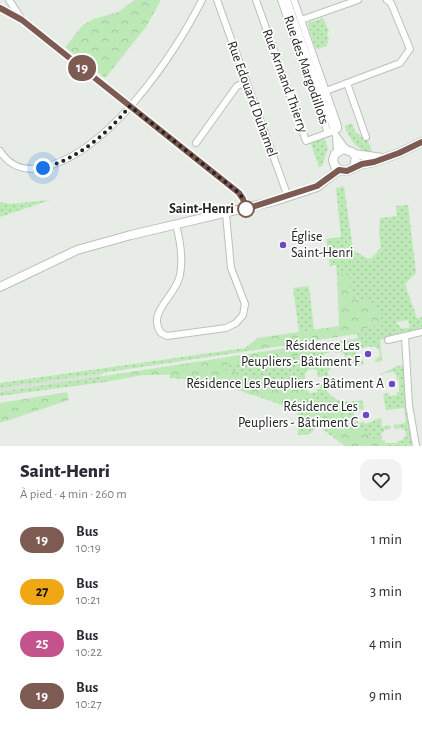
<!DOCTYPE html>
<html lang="fr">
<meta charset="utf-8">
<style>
body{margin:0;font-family:"Alegreya Sans",sans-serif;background:#f2f2f3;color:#2b2b33;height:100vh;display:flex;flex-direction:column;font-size:15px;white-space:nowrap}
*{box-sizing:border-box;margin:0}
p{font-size:13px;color:#7c7c81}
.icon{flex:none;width:22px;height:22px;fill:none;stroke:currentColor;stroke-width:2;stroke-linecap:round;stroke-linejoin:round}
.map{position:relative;height:446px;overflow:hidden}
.panel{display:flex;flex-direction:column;background:#fff;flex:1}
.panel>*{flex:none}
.badge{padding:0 8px;border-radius:13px;font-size:14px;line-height:26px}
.you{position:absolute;width:20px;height:20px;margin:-10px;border:3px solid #fff;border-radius:50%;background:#1a73e8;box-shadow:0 0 0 6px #1a73e833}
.map>.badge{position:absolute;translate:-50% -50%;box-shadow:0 0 0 2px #fff}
.round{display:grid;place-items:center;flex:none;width:42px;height:42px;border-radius:12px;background:#f2f2f3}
.headline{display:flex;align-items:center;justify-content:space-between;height:68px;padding:0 20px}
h1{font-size:19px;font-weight:800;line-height:30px}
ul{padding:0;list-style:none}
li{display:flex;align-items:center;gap:12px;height:52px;padding:0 20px}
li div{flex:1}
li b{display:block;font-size:15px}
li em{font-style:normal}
li .badge{min-width:44px;font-weight:700;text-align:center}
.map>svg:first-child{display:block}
</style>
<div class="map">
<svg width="422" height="446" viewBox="0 0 422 446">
<defs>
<pattern id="grass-dots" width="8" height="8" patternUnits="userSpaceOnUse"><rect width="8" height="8" fill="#bce9b6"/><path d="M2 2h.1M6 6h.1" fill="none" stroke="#a1c89c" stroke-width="1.8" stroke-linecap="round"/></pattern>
<pattern id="forest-crowns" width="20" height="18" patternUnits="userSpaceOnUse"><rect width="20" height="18" fill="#bce9b6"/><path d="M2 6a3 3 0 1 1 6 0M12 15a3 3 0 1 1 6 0" fill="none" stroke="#a1c89c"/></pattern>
</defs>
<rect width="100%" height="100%" fill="#e7ece6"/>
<path fill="#d8e2d7" d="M 105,372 L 99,377 L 90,379 L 0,392 L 0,388 L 13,386 Z"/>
<g fill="url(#grass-dots)" fill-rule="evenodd">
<path d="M 323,18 L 329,31 L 327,35 L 329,40 L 326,46 L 318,49 L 315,47 L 308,25 L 308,23 Z"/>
<path d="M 352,123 L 355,132 L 368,141 L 372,152 C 358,153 348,137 345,126 Z"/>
<path d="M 324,137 L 328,148 L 322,166 L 319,167 L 311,144 L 312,141 Z"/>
<path d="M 344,186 L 353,250 L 368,259 L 372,258 L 381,247 L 379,233 L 380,218 L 397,216 L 396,206 L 408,205 L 416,273 L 405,284 L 417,318 L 422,317 L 422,329 L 380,340 L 382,361 L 375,362 L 375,360 L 380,356 L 379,349 L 377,349 L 376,347 L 370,347 L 370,346 L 358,349 L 358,351 L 356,352 L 357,360 L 363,361 L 364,364 L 341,368 L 340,365 L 346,361 L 344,354 L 342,354 L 342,352 L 335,353 L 335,351 L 323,354 L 324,357 L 321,357 L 322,365 L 329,366 L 330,370 L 327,371 L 329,376 L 318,377 L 317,371 L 314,369 L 306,370 L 307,372 L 305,373 L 305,379 L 304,379 L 304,385 L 306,385 L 307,391 L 309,391 L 310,393 L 318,392 L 317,390 L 320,389 L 319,383 L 322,383 C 331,402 343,404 362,400 L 364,409 L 357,410 L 357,412 L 354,413 L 355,421 L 358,421 L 358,423 L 364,422 L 365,424 L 381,418 L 382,427 L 390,425 L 391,429 L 384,430 L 384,432 L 381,433 L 382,441 L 385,440 L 385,443 L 397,443 L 398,441 L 403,440 L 403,438 L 406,437 L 405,429 L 402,430 L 402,428 L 395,429 L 394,425 L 406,423 L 404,408 L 386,410 L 383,394 L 389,393 L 389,396 L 397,395 L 397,392 L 399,392 L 399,380 L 397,380 L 396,374 L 394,374 L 394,371 L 379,375 L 397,366 L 406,365 L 414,446 L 345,446 L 318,426 L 310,434 L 298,435 L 297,411 C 256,395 214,380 170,378 L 170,371 L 308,349 L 309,346 L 354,339 L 358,338 L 357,334 L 360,330 L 380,324 L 351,299 L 349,273 L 337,275 L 336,265 L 330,266 L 326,239 L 341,237 L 336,188 ZM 408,320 L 410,327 L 402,329 L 396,322 Z"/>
<path d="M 50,200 L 0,217 L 0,202 L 10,204 Z"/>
<path d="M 309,286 L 314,330 L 299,332 L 293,288 Z"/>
<path d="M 245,348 L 249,351 L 0,388 L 0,383 Z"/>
<path d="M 104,376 L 104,382 L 0,396 L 0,392 Z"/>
</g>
<g fill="url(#forest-crowns)">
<path d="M 135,0 L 161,0 L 146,27 L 105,78 L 65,47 L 83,25 L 94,19 L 118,12 Z"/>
<path d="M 349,273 L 351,298 L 376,302 L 381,324 L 360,330 L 357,334 L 343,336 L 249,351 L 245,348 L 258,338 L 339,326 L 337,275 Z"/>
<path d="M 306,345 L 309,346 L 309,354 L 226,365 L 225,370 C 258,377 295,385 324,403 C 345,415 365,432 385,446 L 349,446 L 292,406 L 219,382 L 181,375 L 143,375 L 104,382 L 104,376 Z"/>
<path d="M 67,392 L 69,400 L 0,423 L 0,403 Z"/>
</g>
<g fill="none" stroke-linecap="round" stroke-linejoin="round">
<defs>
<g id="street">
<path d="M 9,0 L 21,18"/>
<path d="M 217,0 L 288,197"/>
<path d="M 256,0 L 306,141 L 328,133"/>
<path d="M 281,0 L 328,133 L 338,129 L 338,126 L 294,0"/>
<path d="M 287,0 L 336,136 L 337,152"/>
<path d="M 0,8 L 22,20 L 239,193 L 243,199 L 246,209"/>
<path d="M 301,20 L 358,0"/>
<path d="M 347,83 L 366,137"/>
<path d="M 326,91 L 400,63 L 410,49 L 391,3 L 387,0"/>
<path d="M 336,136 L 346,149"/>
<path d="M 196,143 L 237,86 L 246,82"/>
<path d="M 0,151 C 9,165 23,171 39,168 C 105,158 174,56 202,0"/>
<path d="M 176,225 C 180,240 183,259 180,275 C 177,295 146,312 161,333 L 167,336 L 226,328 L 236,323 L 243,315 L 245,304 L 231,268 L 226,214"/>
<path d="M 405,337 L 409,405 L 416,446"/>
<path d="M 388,340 L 422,332"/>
</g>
<g id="secondary">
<path d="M 354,154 L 382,158"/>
<path d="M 354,167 L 356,157 L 352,152 L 343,149 L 335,154 L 333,160 L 335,166 L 339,170 L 347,171 L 362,164 L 374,162 L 399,153 L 422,142"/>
<path d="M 0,287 L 77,250 L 131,235 L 275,201 L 317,187 L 339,170"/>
</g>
</defs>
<use href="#street" stroke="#bbc0bb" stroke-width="8"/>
<use href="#secondary" stroke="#bbc0bb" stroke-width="10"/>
<use href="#street" stroke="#fff" stroke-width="6"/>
<use href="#secondary" stroke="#fff" stroke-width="8"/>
</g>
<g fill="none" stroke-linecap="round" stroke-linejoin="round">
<defs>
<path id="line" d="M 0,8 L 22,20 L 239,193 L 243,199 L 246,209 L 317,186 L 339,170 L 347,171 L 362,164 L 374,162 L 399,153 L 422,142"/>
</defs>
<use href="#line" stroke="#fff" stroke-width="9"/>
<use href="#line" stroke="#7d5a52" stroke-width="6"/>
<path stroke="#222422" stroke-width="4" stroke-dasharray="0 7.2" d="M 43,168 C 78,159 108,133 130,106 L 239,193 L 243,199 L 246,209"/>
</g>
<circle fill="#fff" stroke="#7d5a52" stroke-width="2" cx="246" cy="209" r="8"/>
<g fill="#6b49c2" stroke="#fff" stroke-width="1.5">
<circle cx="283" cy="245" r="4"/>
<circle cx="368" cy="354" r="4"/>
<circle cx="392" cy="384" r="4"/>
<circle cx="366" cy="415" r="4"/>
</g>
<g text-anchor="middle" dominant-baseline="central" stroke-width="3.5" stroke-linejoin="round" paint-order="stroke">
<g font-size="14" fill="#222422" stroke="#fff">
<text transform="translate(306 70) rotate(71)">Rue des Margodillots</text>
<text transform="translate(285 81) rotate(70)">Rue Armand Thierry</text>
<text transform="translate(252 99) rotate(70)">Rue Edouard Duhamel</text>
</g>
<g font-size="14" font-weight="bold" fill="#222422" stroke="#fff" text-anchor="end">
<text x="234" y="209">Saint-Henri</text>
</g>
<g font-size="14" fill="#222422" stroke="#fff" text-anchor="end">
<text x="291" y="237" text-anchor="start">Église<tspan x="291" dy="16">Saint-Henri</tspan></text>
<text x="360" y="346">Résidence Les<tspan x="360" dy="16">Peupliers - Bâtiment F</tspan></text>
<text x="384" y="384">Résidence Les Peupliers - Bâtiment A</text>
<text x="358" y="407">Résidence Les<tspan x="358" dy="16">Peupliers - Bâtiment C</tspan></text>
</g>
</g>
</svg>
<div class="you" style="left:43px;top:168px"></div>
<b class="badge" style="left:82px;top:68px;background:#7d5a52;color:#fff">19</b>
</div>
<section class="panel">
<div class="headline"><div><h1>Saint-Henri</h1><p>À pied · 4 min · 260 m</p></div><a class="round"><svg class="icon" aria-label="heart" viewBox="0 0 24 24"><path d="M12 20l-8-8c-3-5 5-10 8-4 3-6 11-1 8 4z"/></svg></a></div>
<ul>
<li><span class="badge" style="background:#7d5a52;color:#fff">19</span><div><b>Bus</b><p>10:19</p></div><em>1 min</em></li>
<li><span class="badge" style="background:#efa715;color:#111">27</span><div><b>Bus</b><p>10:21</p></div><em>3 min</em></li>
<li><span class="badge" style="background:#c4538d;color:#fff">25</span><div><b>Bus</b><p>10:22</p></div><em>4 min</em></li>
<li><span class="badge" style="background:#7d5a52;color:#fff">19</span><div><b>Bus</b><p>10:27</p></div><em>9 min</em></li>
</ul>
</section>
